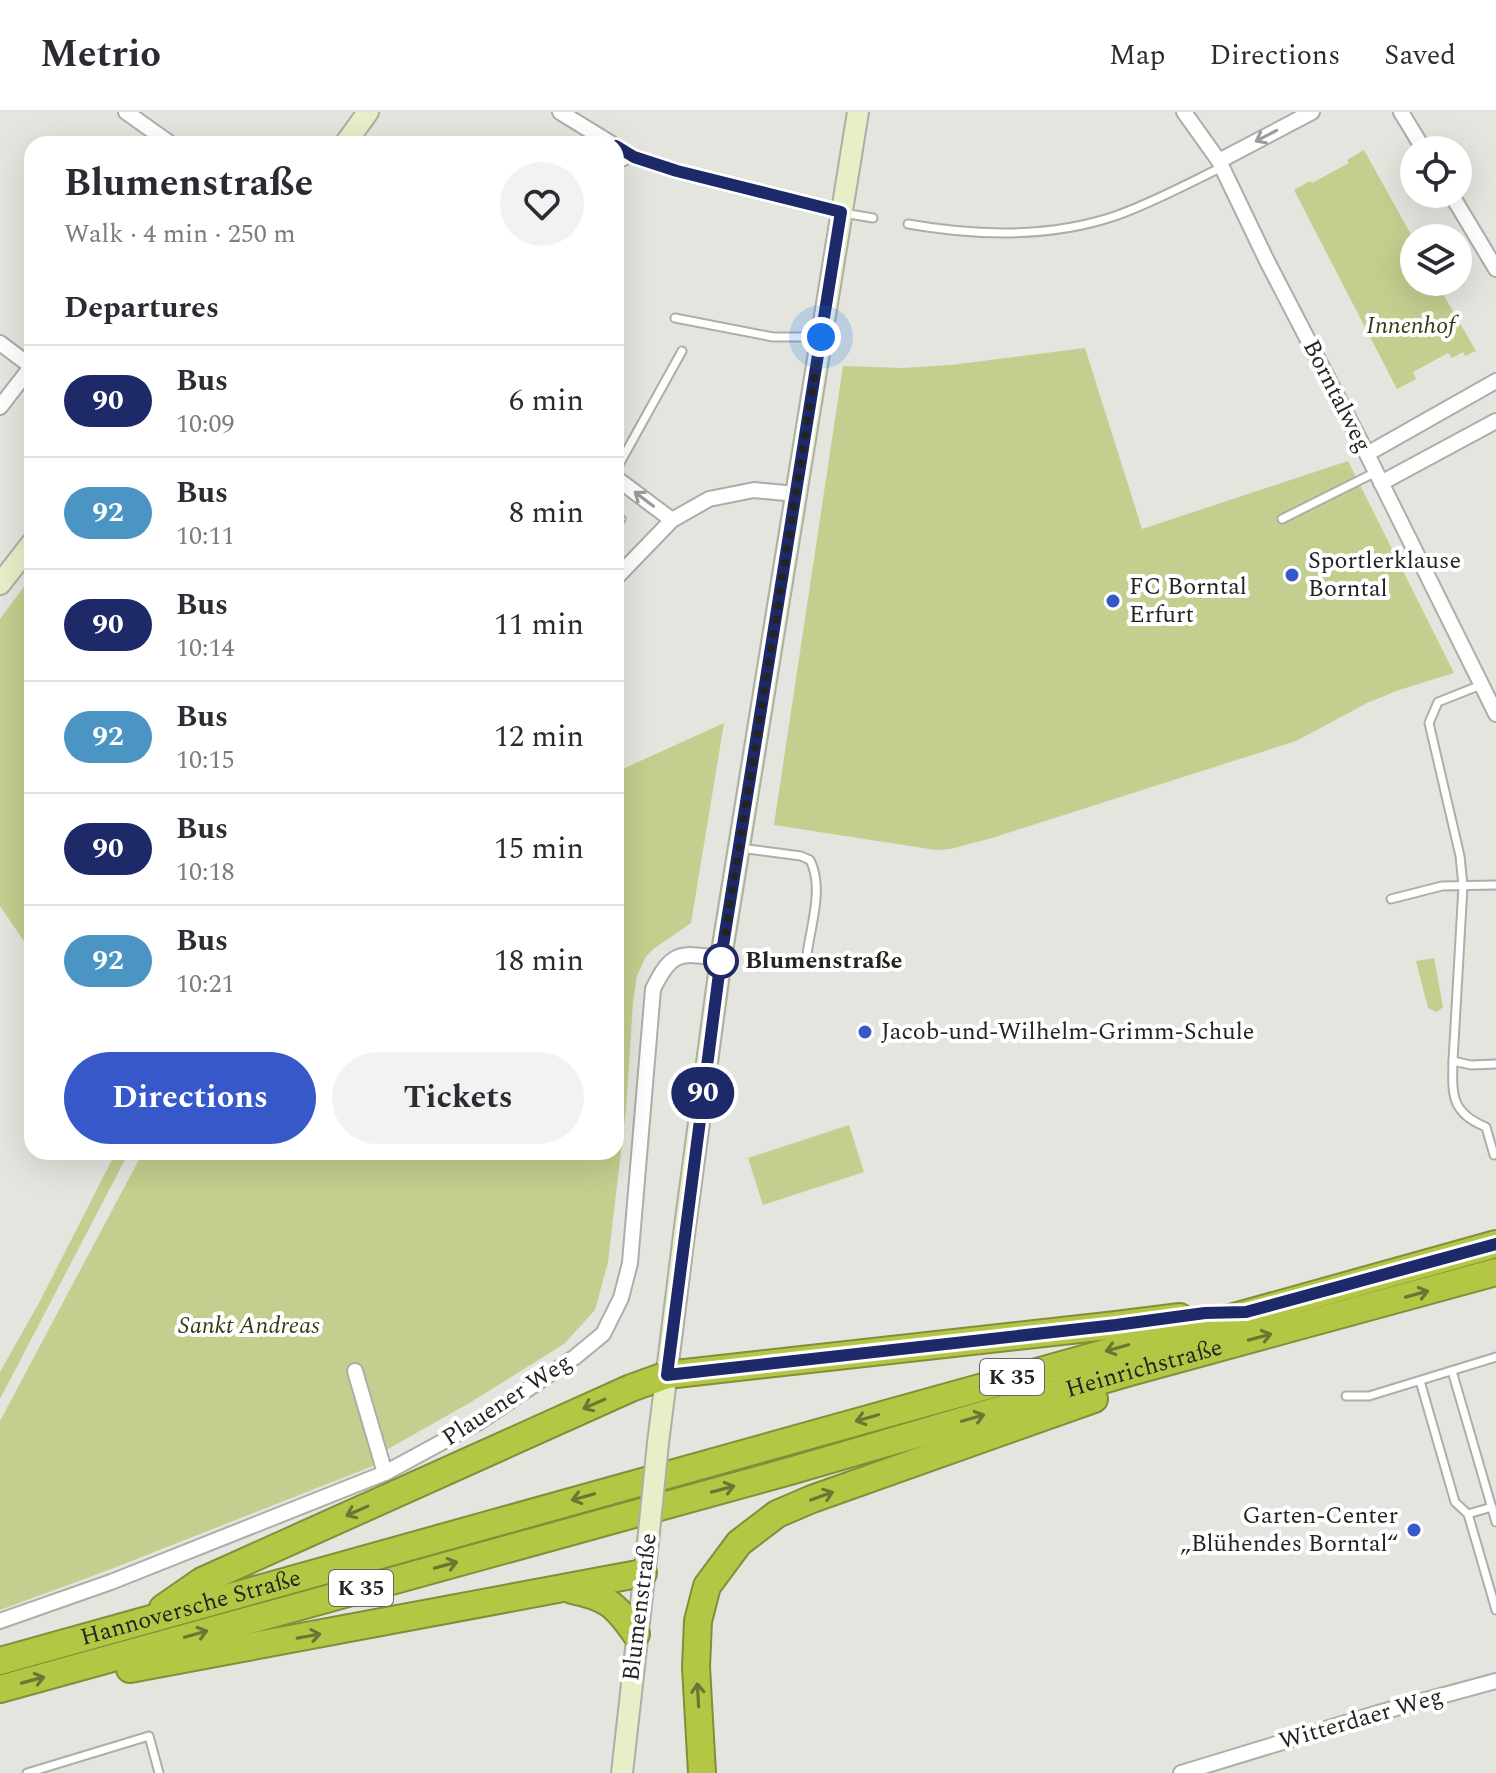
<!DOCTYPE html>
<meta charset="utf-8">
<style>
body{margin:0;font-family:Spectral,serif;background:#f2f2f3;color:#2b2b33;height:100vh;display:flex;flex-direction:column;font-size:30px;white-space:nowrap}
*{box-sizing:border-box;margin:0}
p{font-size:26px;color:#7c7c81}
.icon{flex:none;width:44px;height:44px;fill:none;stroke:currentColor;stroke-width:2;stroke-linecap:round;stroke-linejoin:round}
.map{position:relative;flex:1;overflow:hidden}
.drawer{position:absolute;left:24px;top:24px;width:600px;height:1024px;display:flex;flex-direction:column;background:#fff;border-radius:24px;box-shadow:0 8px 32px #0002}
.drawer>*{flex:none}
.badge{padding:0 16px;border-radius:26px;font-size:28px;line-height:52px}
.fabs{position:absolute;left:1400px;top:24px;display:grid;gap:16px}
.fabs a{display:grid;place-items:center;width:72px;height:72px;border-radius:50%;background:#fff;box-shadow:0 8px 32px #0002;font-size:40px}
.you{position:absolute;width:40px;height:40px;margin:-20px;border:6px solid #fff;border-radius:50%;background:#1a73e8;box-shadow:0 0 0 12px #1a73e833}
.map>.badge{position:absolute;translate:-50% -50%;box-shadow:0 0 0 4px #fff}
h2{padding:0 40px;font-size:30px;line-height:72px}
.round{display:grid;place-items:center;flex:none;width:84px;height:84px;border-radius:42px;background:#f2f2f3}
.summary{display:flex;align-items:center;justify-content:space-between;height:136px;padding:0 40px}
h1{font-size:38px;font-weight:700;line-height:60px}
.cta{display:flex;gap:16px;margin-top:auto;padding:16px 40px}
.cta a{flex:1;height:92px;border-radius:48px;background:#3758c9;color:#fff;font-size:32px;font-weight:700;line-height:92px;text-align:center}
.cta a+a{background:#f2f2f3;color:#2b2b33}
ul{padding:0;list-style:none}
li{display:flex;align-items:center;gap:24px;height:112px;padding:0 40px;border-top:2px solid #e1e1e2}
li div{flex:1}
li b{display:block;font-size:30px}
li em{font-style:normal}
li .badge{min-width:88px;font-weight:700;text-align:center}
header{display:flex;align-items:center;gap:48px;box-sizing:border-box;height:112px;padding:0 40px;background:#fff;border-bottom:2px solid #e1e1e2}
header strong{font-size:38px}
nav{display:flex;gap:44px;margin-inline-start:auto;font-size:28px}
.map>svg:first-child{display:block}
</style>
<header>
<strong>Metrio</strong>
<nav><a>Map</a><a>Directions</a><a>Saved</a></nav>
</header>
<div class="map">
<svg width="1496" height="1661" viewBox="0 0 1496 1661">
<rect width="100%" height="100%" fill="#e3e5de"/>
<g fill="#c2cf8e">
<path d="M 1364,38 L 1414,128 L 1414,170 L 1436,170 L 1476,239 L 1465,244 L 1463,240 L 1452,246 L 1448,241 L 1413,260 L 1416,267 L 1397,277 L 1294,78 L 1310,69 L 1312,71 L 1349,51 L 1347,48 Z"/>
<path d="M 1085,236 L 1142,417 L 1348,349 L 1454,561 L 1399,578 L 1367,591 L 1296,629 L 992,726 L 950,737 L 936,738 L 774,713 L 843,254 L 903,256 L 951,253 Z"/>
<path d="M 32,464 L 32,841 L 0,794 L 0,507 Z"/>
<path d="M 724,611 L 691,811 L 652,838 L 645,846 L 637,864 L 633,890 L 626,997 L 608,1150 L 595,1198 L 564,1232 L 471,1290 L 388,1337 L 375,1341 L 373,1354 L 106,1459 L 0,1498 L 0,1309 L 143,1040 L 616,1040 L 616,660 Z"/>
<path d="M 1434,846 L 1443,895 L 1437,900 L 1428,896 L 1416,849 Z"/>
<path d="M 849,1013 L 864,1060 L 763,1093 L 748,1046 Z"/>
<path d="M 116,1040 L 129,1040 L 0,1287 L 0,1260 L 39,1191 Z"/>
</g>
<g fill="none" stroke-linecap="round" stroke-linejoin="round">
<defs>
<g id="lane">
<path d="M 616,53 L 632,46"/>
<path d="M 843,101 L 873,106"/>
<path d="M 908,112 C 976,124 1050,126 1115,104 C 1152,91 1187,72 1222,55"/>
<path d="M 675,206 L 773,225 L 819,225"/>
<path d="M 22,248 L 32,236"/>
<path d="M 616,358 L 682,239"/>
<path d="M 1282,407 L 1376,360"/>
<path d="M 616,414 L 621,407"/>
<path d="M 1481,573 L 1438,590 L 1429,611 L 1460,744 L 1463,774 L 1453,949 L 1471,953 L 1496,952"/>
<path d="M 740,736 L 801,744 L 810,748 C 824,775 811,813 807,842"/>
<path d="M 1391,787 L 1442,774 L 1496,773"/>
<path d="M 1453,949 C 1452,983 1451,1001 1486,1015 L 1494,1043"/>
<path d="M 1452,1259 L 1496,1410"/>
<path d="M 1420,1269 L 1455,1390 L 1468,1402"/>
<path d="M 1346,1284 L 1369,1284 L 1496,1245"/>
<path d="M 1492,1395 L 1468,1402 L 1496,1498"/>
<path d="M 27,1661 L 149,1624 L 159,1661"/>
</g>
<g id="street">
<path d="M 126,0 L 171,32"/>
<path d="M 560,0 L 612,32"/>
<path d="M 1184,0 L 1219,49 L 1267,149 L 1367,342 L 1496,602"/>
<path d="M 1401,0 L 1424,38"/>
<path d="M 616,34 L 634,45 L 677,59 L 841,100"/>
<path d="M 1219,49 L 1312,0"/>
<path d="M 1451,82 L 1496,157"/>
<path d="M 0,231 L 32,255"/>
<path d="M 0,295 L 31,255"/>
<path d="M 1367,342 L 1496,269"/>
<path d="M 616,366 L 672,408"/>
<path d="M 1381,371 L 1496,309"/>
<path d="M 616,466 L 672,408 L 709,387 L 754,378 L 796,382"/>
<path d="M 355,1259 L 385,1361"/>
<path d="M 0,1509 L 111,1470 L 385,1361 L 479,1310 L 575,1245 L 603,1222 L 621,1186 L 630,1151 L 653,877 C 672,838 680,841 721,846"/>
<path d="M 1181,1661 L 1378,1601 L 1496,1569"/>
</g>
<g id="secondary">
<path d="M 345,32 L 368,0"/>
<path d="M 0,472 L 32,431"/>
<path d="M 658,1331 L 685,1115 L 721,846 L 858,0"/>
<path d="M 622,1661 L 648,1430"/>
</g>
<g id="highway">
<path d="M 572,1478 C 607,1485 616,1493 636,1522"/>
<path d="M 163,1496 L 202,1469 L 631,1276 L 667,1263 L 1116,1213 L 1180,1205"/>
<path id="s1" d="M 0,1549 L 1496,1132"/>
<path d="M 130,1557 L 643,1461"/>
<path id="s2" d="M 0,1577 L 790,1359 L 1130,1260 L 1496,1160"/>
<path d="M 702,1661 L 696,1555 L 698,1509 L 707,1474 L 739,1431 L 777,1402 L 812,1387 L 1094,1287"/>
</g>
</defs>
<use href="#lane" stroke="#acaea7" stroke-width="11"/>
<use href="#street" stroke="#acaea7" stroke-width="18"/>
<use href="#secondary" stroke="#acaea7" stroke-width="24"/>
<use href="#highway" stroke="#828e39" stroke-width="30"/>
<use href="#lane" stroke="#fff" stroke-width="7"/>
<use href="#street" stroke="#fff" stroke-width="14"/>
<use href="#secondary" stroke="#e8eec7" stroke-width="20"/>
<use href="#highway" stroke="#b4c745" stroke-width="26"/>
<defs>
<path id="secondary-bridge" d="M 648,1430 L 658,1331"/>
</defs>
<use href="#secondary-bridge" stroke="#acaea7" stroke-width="24" stroke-linecap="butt"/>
<use href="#secondary-bridge" stroke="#e8eec7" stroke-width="20"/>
</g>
<defs><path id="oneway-shaft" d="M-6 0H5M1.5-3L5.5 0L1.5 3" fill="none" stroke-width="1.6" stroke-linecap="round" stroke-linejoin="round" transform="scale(2)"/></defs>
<g stroke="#9c9c9c">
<use href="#oneway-shaft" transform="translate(1266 24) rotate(152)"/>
<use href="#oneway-shaft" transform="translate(644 387) rotate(-143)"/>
</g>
<g stroke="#6c7634">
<use href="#oneway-shaft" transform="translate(1417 1182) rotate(-15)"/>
<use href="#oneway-shaft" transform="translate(1260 1225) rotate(-15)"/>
<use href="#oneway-shaft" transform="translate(1117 1236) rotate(164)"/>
<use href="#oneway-shaft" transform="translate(594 1292) rotate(156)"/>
<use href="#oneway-shaft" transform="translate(867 1306) rotate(164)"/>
<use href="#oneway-shaft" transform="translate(973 1306) rotate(-16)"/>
<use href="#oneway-shaft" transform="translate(723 1377) rotate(-15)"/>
<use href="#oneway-shaft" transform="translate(822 1384) rotate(-20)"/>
<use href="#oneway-shaft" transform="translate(583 1385) rotate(164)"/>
<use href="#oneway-shaft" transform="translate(357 1399) rotate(156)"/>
<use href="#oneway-shaft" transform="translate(446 1453) rotate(-15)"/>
<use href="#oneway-shaft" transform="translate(196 1522) rotate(-16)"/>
<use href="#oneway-shaft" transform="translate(309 1524) rotate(-10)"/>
<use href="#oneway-shaft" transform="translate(33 1568) rotate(-15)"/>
<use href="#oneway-shaft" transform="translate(698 1583) rotate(-93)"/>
</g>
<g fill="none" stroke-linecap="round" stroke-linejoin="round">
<defs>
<path id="line" d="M 616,34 L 634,45 L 677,59 L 841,100 L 721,846 L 667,1263 L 1116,1213 L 1205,1201 L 1246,1200 L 1496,1132"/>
</defs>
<use href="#line" stroke="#fff" stroke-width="18"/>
<use href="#line" stroke="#1d2968" stroke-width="12"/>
<path stroke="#242422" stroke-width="8" stroke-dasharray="0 14.4" d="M 721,849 L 821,225"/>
</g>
<g fill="#3758c9" stroke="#fff" stroke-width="3">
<circle cx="1292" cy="463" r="8"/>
<circle cx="1113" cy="489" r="8"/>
<circle cx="865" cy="920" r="8"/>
<circle cx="1414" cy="1418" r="8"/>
</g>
<circle fill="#fff" stroke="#1d2968" stroke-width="4" cx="721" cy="849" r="16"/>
<g text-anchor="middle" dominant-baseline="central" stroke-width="8" stroke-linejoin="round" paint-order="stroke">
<g fill="#fff" stroke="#666664" stroke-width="2">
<rect x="980" y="1247" width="64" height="36" rx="6"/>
<rect x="329" y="1458" width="64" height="36" rx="6"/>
</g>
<g font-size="22" font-weight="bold" fill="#242422">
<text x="1012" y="1265">K 35</text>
<text x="361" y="1476">K 35</text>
</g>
<g font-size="24" font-style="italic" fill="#353b12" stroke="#fff">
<text x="1411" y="214">Innenhof</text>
<text x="249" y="1214">Sankt Andreas</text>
</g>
<g font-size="24" fill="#242422" stroke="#fff">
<text transform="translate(1337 284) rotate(63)">Borntalweg</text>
<text stroke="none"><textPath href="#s2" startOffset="1188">Heinrichstraße</textPath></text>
<text transform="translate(507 1288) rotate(-33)">Plauener Weg</text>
<text transform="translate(640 1495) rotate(-83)">Blumenstraße</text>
<text stroke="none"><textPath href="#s1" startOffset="198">Hannoversche Straße</textPath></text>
<text transform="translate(1361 1607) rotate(-16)">Witterdaer Weg</text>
</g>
<g font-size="24" fill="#242422" stroke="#fff" text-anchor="start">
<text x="1308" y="449">Sportlerklause<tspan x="1308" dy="28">Borntal</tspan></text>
<text x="1129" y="475">FC Borntal<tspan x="1129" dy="28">Erfurt</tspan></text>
<text x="881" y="920">Jacob-und-Wilhelm-Grimm-Schule</text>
<text x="1398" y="1404" text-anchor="end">Garten-Center<tspan x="1398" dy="28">„Blühendes Borntal“</tspan></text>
</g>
<g font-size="24" font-weight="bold" fill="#242422" stroke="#fff" text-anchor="start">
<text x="745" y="849">Blumenstraße</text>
</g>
</g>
</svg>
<div class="fabs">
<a><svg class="icon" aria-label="locate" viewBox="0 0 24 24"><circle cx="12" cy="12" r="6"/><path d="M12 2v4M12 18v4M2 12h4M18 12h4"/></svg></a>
<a><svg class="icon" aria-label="layers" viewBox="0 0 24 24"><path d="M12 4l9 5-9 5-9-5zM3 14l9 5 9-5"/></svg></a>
</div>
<div class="you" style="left:821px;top:225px"></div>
<b class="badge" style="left:703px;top:981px;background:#1d2968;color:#fff">90</b>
<section class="drawer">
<div class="summary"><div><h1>Blumenstraße</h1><p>Walk · 4 min · 250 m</p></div><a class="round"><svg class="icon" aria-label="heart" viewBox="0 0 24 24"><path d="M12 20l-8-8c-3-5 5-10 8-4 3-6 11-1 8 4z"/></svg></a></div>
<h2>Departures</h2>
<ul>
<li><span class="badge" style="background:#1d2968;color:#fff">90</span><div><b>Bus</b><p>10:09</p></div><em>6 min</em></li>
<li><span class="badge" style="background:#4b95c4;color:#fff">92</span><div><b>Bus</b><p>10:11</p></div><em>8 min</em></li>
<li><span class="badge" style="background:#1d2968;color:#fff">90</span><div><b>Bus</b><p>10:14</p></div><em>11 min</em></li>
<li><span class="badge" style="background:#4b95c4;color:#fff">92</span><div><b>Bus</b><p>10:15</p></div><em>12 min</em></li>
<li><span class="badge" style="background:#1d2968;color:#fff">90</span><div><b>Bus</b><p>10:18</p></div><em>15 min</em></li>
<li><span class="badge" style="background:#4b95c4;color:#fff">92</span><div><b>Bus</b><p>10:21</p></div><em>18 min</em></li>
</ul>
<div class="cta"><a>Directions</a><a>Tickets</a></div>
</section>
</div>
